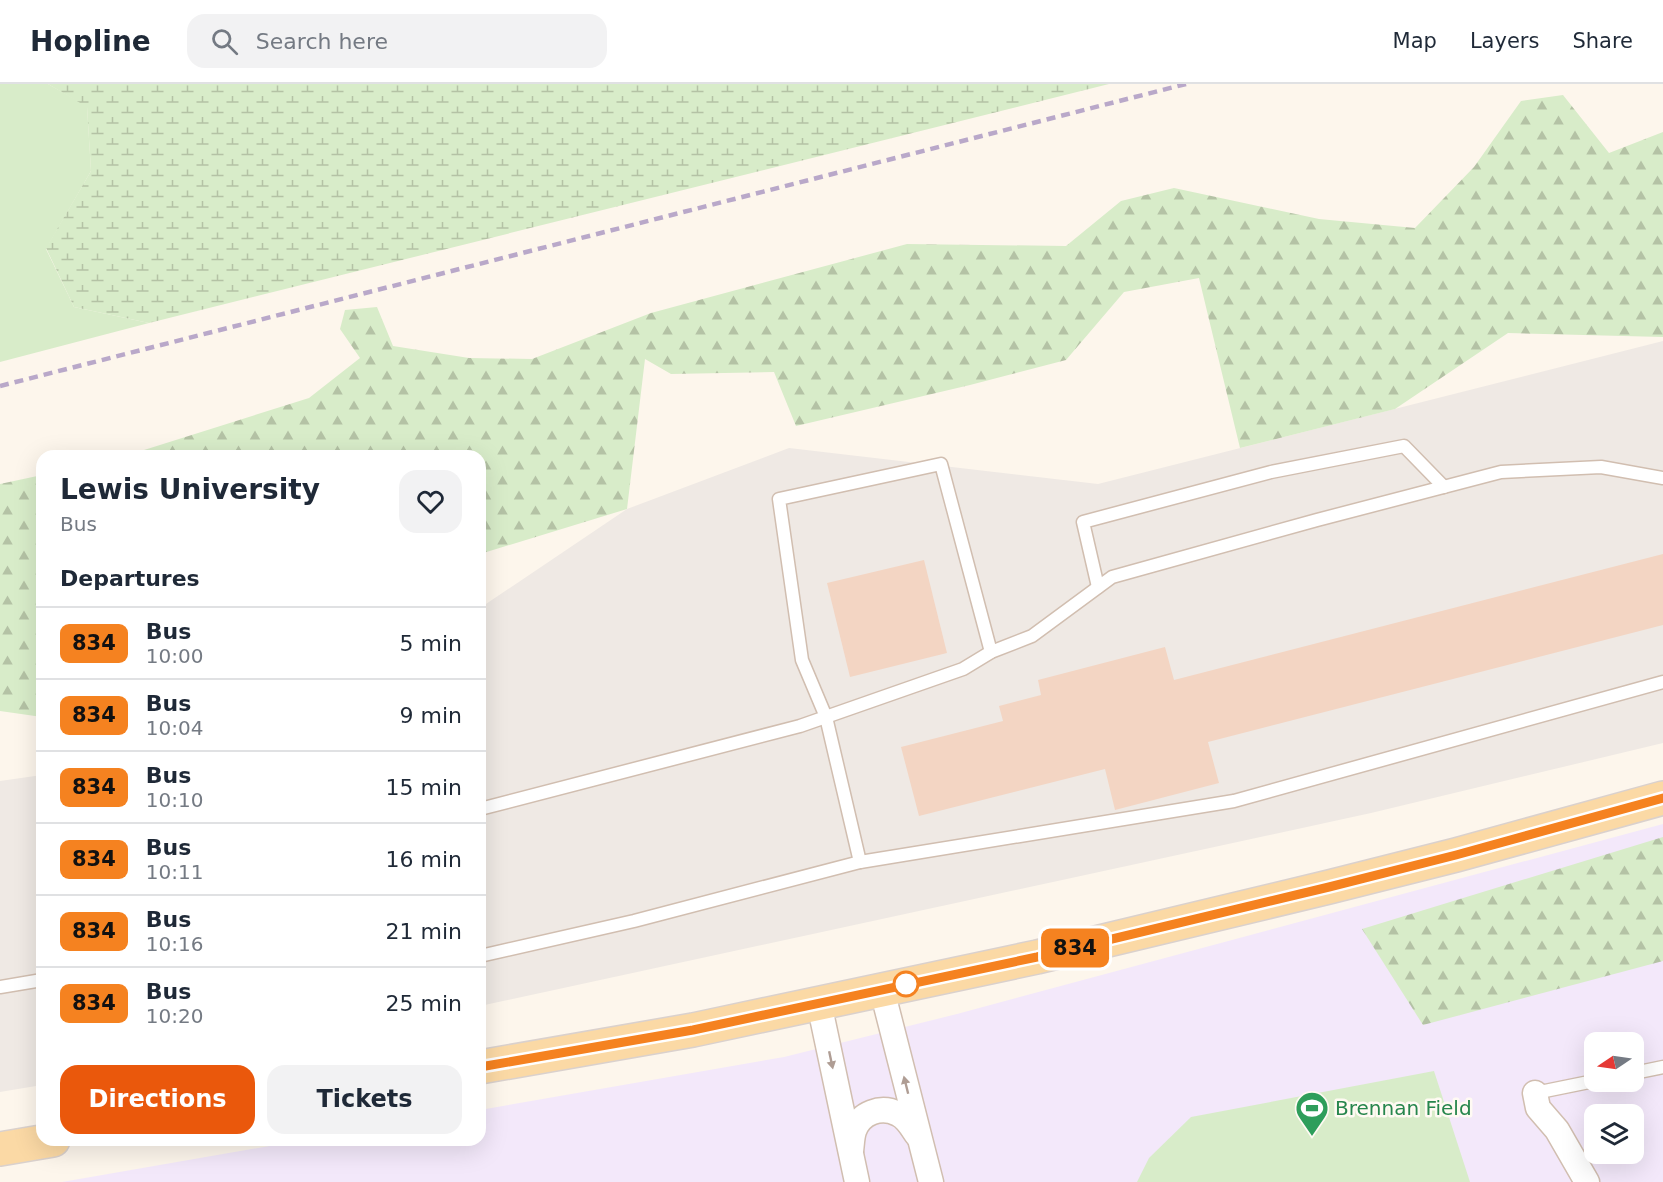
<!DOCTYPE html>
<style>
body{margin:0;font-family:"DejaVu Sans",sans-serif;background:#f2f2f3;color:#1f2937;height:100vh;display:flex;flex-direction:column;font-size:22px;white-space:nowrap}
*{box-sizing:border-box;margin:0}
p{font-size:20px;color:#747a83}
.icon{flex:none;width:33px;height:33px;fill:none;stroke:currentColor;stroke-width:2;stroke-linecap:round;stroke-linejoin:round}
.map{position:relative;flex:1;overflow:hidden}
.details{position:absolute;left:36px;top:366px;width:450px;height:696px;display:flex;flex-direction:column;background:#fff;border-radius:18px;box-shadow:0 6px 24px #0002}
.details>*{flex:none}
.badge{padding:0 12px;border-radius:9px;font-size:21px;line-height:39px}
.needle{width:39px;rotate:257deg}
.buttons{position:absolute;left:1584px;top:948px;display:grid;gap:12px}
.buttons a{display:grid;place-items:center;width:60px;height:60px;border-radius:12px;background:#fff;box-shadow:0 6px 24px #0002;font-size:30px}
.map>.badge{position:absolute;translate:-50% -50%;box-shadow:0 0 0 3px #fff}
h2{padding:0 24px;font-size:22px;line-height:54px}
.round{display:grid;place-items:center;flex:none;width:63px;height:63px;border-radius:18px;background:#f2f2f3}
.head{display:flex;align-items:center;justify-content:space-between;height:102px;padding:0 24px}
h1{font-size:28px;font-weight:800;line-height:45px}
.primary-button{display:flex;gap:12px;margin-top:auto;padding:12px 24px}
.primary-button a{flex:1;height:69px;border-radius:18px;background:#ea580c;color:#fff;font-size:24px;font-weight:800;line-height:69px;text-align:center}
.primary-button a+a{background:#f2f2f3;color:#1f2937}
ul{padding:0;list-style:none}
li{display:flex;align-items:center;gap:18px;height:72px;padding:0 24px;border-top:2px solid #e0e1e3}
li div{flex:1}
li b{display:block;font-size:22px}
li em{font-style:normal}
li .badge{min-width:66px;font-weight:700;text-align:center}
header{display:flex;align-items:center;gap:36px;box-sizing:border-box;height:84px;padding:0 30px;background:#fff;border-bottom:2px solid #e0e1e3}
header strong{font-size:28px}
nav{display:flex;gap:33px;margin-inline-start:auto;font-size:21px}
.search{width:420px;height:54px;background:#f2f2f3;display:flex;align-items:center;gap:15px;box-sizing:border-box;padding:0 21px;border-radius:18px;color:#747a83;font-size:22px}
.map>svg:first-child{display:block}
</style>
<header>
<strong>Hopline</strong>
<div class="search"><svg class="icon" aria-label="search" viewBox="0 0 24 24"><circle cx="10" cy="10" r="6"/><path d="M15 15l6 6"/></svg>Search here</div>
<nav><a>Map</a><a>Layers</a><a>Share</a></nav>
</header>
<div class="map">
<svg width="1663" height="1098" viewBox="0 0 1663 1098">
<defs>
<pattern id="forest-firs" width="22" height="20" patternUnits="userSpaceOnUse" patternTransform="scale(1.5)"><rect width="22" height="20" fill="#d8ecc9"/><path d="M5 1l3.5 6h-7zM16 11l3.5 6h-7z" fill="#b4c2a5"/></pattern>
<pattern id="wetland-marsh" width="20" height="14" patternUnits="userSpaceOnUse" patternTransform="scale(1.5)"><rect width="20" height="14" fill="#d8ecc9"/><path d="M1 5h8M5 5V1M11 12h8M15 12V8" fill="none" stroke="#b4c2a5"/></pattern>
</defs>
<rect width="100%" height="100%" fill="#fdf6ec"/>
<g fill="#efe9e4">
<path d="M 1663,257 L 1663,659 L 1371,729 L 480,922 L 480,524 L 627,425 L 789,364 L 1098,400 Z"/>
<path d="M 42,691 L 42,1001 L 0,1008 L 0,697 Z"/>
</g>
<path fill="#f3e8fa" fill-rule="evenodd" d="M 1663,740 L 1663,1098 L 62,1098 L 304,1056 L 480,1056 L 480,1026 L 784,973 L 957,930 ZM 1594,958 L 1634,958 L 1634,998 L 1594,998 ZM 1594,1030 L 1634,1030 L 1634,1070 L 1594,1070 Z"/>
<g fill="#d8ecc9">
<path d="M 0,0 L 48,0 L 87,22 L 91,87 L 46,165 L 74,223 L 149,239 L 0,278 Z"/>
<path d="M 1434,987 L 1470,1098 L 1137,1098 L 1149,1074 L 1191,1033 Z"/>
</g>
<g fill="url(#forest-firs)">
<path d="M 1563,11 L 1609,69 L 1663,48 L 1663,253 L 1508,249 L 1395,325 L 1240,364 L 1199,194 L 1124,208 L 1066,276 L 970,301 L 796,342 L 774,288 L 671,290 L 645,275 L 627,425 L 480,470 L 480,372 L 125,372 L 309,314 L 360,274 L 340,245 L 345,226 L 377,223 L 393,262 L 469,274 L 532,275 L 651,229 L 907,160 L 1066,162 L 1121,117 L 1174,104 L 1319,135 L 1415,144 L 1474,83 L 1521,17 Z"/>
<path d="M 42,391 L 42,633 L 0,627 L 0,400 Z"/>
<path d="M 1663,753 L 1663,877 L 1423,941 L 1362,845 Z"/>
</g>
<path fill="url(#wetland-marsh)" d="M 48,0 L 1109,0 L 149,239 L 74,223 L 46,164 L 91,87 L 87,23 Z"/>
<g fill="#f3d5c3">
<path d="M 1663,470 L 1663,541 L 1208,658 L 1219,699 L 1115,726 L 1105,685 L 919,732 L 901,663 L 1003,637 L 999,622 L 1041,611 L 1038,596 L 1165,563 L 1174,596 Z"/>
<path d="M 924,476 L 947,569 L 850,593 L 827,499 Z"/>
</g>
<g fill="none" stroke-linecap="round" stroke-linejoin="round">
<defs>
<g id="service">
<path d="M 1098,503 L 1083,438 L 1271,388 L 1404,362 L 1444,403"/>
<path d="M 480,725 L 800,642 L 963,585 L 991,568 L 1032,552 L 1112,493 L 1317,436 L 1501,388 L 1601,383 L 1663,394"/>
<path d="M 860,778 L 826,633 L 802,576 L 779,415 L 941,380 L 991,568"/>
<path d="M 480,872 L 634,837 L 860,778 L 1234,717 L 1663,598"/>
<path d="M 0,903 L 42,896"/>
<path d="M 1634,989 L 1663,983"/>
<path d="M 1535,1009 L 1594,997"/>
</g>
<g id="minor">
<path d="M 882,906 L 931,1098"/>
<path d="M 819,919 L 857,1098"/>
<path d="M 1535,1009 L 1538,1024 L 1557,1046 L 1587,1098"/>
<path d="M 851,1067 C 852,1060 852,1053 854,1047 C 860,1029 881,1021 898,1030 C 907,1034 912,1044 917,1051"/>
</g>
<g id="primary">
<path d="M 480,983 L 693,946 L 1037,873 L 1329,803 L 1456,771 L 1663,714"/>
<path d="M 0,1065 L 53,1056"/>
</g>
</defs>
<use href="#service" stroke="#d1beb0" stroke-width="15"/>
<use href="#minor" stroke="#d1beb0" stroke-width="27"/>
<use href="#primary" stroke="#dad1cd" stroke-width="36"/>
<use href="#service" stroke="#fff" stroke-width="12"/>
<use href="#minor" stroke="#fff" stroke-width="24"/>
<use href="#primary" stroke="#fbd9a5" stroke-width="33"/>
<path stroke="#b9a8c9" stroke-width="4.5" stroke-dasharray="9 6" stroke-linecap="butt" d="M 0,302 L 1186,0"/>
</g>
<defs><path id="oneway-solid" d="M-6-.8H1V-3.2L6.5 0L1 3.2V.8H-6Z" transform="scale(1.5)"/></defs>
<g fill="#af9d94">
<use href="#oneway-solid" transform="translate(831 976) rotate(78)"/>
<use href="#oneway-solid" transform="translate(906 1001) rotate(-104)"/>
</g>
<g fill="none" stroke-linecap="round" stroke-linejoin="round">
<defs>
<path id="line" d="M 480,983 L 693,946 L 1037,873 L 1329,803 L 1456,771 L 1663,714"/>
</defs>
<use href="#line" stroke="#fff" stroke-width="14"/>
<use href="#line" stroke="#f58220" stroke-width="9"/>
</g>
<defs>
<symbol id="stadium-pin" viewBox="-11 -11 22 30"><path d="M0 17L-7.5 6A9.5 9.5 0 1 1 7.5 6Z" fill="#2e9e5b" stroke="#fffaf3"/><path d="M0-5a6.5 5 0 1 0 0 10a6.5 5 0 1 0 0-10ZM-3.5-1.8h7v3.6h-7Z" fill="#fff"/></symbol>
</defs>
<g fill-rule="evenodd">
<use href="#stadium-pin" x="1293" y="1005" width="38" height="52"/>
</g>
<circle fill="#fff" stroke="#f58220" stroke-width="3" cx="906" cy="900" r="12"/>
<g text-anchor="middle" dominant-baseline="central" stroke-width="5" stroke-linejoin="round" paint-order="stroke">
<g font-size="20" fill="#27864d" stroke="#fffaf3" text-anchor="start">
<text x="1335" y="1024">Brennan Field</text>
</g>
</g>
</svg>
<div class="buttons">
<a><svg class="needle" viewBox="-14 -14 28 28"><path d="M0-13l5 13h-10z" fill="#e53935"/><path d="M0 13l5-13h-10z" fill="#747a83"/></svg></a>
<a><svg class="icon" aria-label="layers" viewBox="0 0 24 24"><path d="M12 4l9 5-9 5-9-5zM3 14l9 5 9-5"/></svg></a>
</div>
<b class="badge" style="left:1075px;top:864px;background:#f58220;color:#111">834</b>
<section class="details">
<div class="head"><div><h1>Lewis University</h1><p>Bus</p></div><a class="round"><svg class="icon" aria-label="heart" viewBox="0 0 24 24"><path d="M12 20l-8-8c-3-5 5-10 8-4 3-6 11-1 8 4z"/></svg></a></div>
<h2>Departures</h2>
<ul>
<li><span class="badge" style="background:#f58220;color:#111">834</span><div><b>Bus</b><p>10:00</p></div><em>5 min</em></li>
<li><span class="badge" style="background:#f58220;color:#111">834</span><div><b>Bus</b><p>10:04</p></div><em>9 min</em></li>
<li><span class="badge" style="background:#f58220;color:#111">834</span><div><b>Bus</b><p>10:10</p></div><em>15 min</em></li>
<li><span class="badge" style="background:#f58220;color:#111">834</span><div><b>Bus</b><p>10:11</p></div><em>16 min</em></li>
<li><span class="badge" style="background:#f58220;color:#111">834</span><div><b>Bus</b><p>10:16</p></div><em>21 min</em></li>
<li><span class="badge" style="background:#f58220;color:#111">834</span><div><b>Bus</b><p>10:20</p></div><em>25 min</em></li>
</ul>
<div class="primary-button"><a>Directions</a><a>Tickets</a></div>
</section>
</div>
